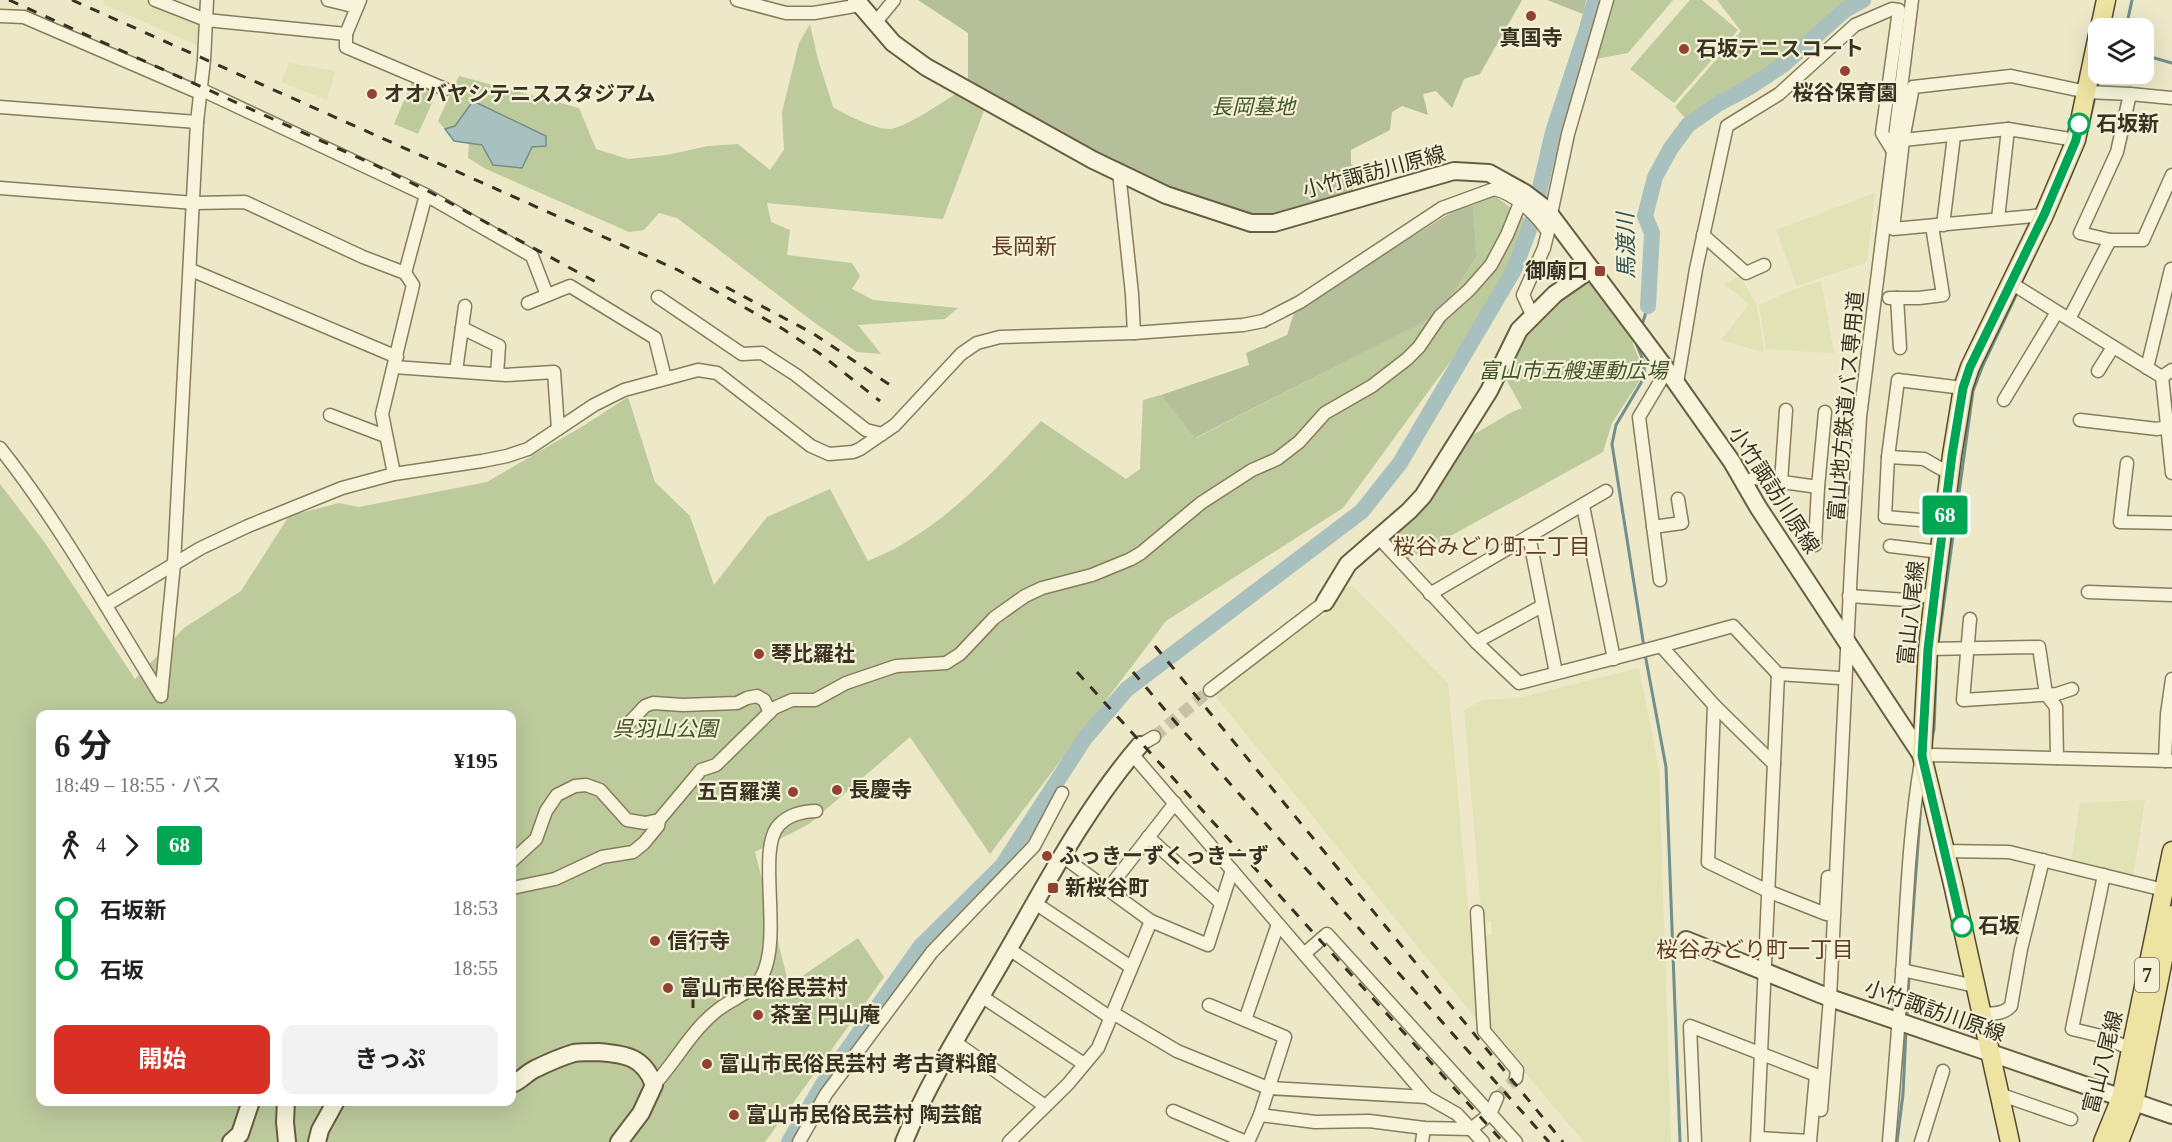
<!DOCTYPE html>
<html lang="ja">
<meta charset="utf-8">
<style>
body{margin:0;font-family:"Times New Roman","Noto Sans JP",serif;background:#f2f2f2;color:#202124;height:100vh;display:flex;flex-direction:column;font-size:22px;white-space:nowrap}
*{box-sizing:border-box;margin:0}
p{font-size:20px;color:#757577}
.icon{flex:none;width:33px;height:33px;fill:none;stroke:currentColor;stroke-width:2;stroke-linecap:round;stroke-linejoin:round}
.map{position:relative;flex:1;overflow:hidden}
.sheet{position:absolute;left:36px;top:710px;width:480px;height:396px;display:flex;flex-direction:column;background:#fff;border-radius:12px;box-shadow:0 6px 24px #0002}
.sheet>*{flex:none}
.badge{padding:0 12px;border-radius:4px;font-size:21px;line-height:39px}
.controls{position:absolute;left:2088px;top:18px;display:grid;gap:12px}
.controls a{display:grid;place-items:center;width:66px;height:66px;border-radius:12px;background:#fff;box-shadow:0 6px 24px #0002;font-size:30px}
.map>.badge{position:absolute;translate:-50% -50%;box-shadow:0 0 0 3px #fff}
.legs{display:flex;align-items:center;gap:9px;height:66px;padding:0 18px;font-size:20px}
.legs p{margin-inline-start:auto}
.summary{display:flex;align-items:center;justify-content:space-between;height:102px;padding:0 18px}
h1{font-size:33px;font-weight:700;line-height:45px}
.cta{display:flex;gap:12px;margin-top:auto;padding:12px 18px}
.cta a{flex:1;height:69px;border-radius:12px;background:#d93025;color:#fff;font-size:24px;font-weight:700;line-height:69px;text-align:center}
.cta a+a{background:#f2f2f2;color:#202124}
ul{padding:0 18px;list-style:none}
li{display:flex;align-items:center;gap:21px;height:60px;font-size:22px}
li i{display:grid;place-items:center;width:9px;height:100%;margin:0 8px;background:currentColor}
li i::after{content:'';width:15px;height:15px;margin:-8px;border:4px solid;border-radius:50%;background:#fff}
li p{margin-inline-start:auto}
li:first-child i{background:linear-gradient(#0000 50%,currentColor 0)}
li:last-child i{background:linear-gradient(currentColor 50%,#0000 0)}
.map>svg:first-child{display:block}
</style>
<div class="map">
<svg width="2172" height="1142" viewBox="0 0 2172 1142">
<rect width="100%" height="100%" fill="#ece8c8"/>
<g fill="#e1e2b6">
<path d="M 104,0 L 141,0 L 192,19 L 199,24 L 197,45 L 103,4 Z"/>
<path d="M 289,63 L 335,71 L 327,100 L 281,82 Z"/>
<path d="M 1875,193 L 1867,262 L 1797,286 L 1776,230 Z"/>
<path d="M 1740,276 L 1757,306 L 1764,349 L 1762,352 L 1721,340 L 1749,304 L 1724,284 Z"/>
<path d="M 1821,281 L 1834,353 L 1766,349 L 1759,305 L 1793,290 Z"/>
<path d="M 1352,585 L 1448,683 L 1478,1021 L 1213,693 L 1303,627 L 1324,615 L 1338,592 Z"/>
<path d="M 1639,668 L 1659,770 L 1671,1142 L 1584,1142 L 1494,1036 L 1487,1022 L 1481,937 L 1492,935 L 1491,921 L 1482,920 L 1464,710 L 1483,700 L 1518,698 Z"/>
<path d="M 2145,800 L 2133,878 L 2071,862 L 2080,803 Z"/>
</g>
<g fill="#bcca9c" fill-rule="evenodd">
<path d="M 1614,0 L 1673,0 L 1628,53 L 1596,59 Z"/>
<path d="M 1690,0 L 1702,0 L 1738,30 L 1674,103 L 1630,69 Z"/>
<path d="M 1717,0 L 1852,0 L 1840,8 L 1786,56 L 1687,120 L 1675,107 L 1741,31 Z"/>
<path d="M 810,24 L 817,56 L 833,107 C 846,115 874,129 890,129 C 905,128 943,102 957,93 L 985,108 L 943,219 L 767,203 L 771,222 L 790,230 L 787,255 L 852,263 L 860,276 L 852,289 L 873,300 L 958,308 L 945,319 L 858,325 L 881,354 L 857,352 L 815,323 L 677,218 L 659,213 L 644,230 L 629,232 L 486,169 L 468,158 L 469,142 L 482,145 L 510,120 L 487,108 L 468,108 L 455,126 L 445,129 L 438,121 L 459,76 L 579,108 L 596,149 L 628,159 L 667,155 L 708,146 L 738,144 L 770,170 L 784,150 L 782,112 L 799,43 Z"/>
<path d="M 412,82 L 437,92 L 418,134 L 394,124 Z"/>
<path d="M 1495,196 L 1528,221 L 1509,272 L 1469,336 L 1343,508 L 1166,621 L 990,854 L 910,737 L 809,824 L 755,852 L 789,985 L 858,938 L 884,977 L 765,1142 L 0,1142 L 0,484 L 45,543 L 135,679 L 184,628 L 241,591 L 289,516 L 339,503 L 359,507 L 487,482 L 583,426 L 628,397 L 655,482 L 690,516 L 714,585 L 767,517 L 830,489 L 868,561 C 881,555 894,550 906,542 C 958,511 1000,465 1041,421 L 1126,479 L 1140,469 L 1143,400 L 1161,395 L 1196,438 L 1420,323 L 1443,308 L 1477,256 L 1473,205 ZM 40,714 L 512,714 L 512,1101 L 40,1101 Z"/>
<path d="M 1592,281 L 1633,334 L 1633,344 L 1642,367 L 1642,377 L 1612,423 L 1603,452 L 1405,561 L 1388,540 L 1389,537 L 1466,439 L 1512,412 L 1522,408 L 1502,372 L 1541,311 L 1587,282 Z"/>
</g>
<g fill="#b5c09b">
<path d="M 918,0 L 1522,0 L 1480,74 L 1464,79 L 1452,108 L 1436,91 L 1423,94 L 1428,115 L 1402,106 L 1392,112 L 1390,130 L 1351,150 L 1351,164 L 1361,174 L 1349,196 L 1251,223 L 1107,159 L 968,83 L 968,33 Z"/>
<path d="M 1547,0 L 1586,0 L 1583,14 Z"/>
<path d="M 1473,205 L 1477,256 L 1443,308 L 1423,322 L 1195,438 L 1161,395 L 1249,365 L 1246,353 L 1287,335 L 1295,310 L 1455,210 Z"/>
</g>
<path fill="#a9c1be" stroke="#708f8d" stroke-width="1.5" d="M 473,101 L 546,136 L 546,146 L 532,147 L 522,168 L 493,165 L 482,145 L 454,141 L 445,129 L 455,126 Z"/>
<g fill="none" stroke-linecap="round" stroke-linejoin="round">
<g stroke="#708f8d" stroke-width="3">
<path d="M 2126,28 L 2132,0"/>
<path d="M 2144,55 L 2172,63"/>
<path d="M 2097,90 L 2100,74"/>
<path d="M 2087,131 L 2095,97"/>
<path d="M 2066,187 L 2084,143"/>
<path d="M 2020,285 L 2030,264"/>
<path d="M 1641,328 L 1648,306"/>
<path d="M 1637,339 L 1636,343 L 1643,360 L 1645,376 L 1616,425 L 1612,444 L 1644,647"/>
<path d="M 1938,645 L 1973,391 L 1983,365 L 2018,291"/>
<path d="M 1645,654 L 1666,767 L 1680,1142"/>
<path d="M 1931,743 L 1934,729 L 1937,651"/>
<path d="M 1909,967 L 1921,803"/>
<path d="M 1907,1018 L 1909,976"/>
<path d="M 1897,1142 L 1903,1094 L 1906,1030"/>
</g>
<g stroke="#a9c1be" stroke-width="16">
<path d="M 1648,306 L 1652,233 L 1645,216 L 1655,177 L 1671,148 L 1688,125 L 1718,104 L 1748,88 L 1783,65 L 1845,10 L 1863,0"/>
<path d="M 789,1142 L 823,1084 L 920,947 L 1002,866 L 1085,738 L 1127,689 L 1362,511 L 1400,463 L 1514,270 L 1532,222 L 1553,132 L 1586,32 L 1595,0"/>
</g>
<g stroke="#c8c3a7" stroke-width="12" stroke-dasharray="12 6" stroke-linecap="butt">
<path d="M 1154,737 L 1210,690"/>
<path d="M 1497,1098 L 1516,1078"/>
</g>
<defs>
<g id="street">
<path d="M 155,0 L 206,20 L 346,34"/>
<path d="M 328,0 L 357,7"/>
<path d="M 360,0 L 346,34 L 346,47 L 445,89"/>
<path d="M 737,0 L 786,13 L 814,13 L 860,5"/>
<path d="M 0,16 L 24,17 L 200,93"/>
<path d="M 875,23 L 894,0"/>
<path d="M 200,89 L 426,195 L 405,273"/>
<path d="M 2130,94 L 2117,152 L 2080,233 L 2110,240 L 2143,240 L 2172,175"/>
<path d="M 0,107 L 197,122"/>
<path d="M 1903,140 L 2008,129 L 2076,140"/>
<path d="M 1119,172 L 1132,294 L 1134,333"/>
<path d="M 0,188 L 195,203 L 245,202 L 363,257 L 405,273 L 413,285 L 382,414 L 394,474"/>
<path d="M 426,195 L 532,256 L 547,295"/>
<path d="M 1551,214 L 1568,134 L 1607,0"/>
<path d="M 2044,215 L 1893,229 L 1903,140 L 1913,87 L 2011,76 L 2087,92 L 2130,94 L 2172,98"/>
<path d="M 1998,219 L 2008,129"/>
<path d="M 1943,225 L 1954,136"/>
<path d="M 1703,235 L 1746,273 L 1764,265"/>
<path d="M 191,270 L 397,357"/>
<path d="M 2011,283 L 2162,377"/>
<path d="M 658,297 L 742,354 L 762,353 L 796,375 L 866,430 L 882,434"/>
<path d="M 1889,298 L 1919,298 L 1943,295 L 1932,226"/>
<path d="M 1897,298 L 1900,348"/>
<path d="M 528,303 L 570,286 L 655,338 L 665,378"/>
<path d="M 2069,319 L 2110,240"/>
<path d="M 462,328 L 499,346 L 497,374"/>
<path d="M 394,367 L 506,375 L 554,372 L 558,429"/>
<path d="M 2147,368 L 2171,269 L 2172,270"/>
<path d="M 2172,370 L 2162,377 L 2172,473"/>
<path d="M 456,371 L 465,306"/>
<path d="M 2098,371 L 2113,347"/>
<path d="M 1677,383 L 1696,269 L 1727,126 L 1779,94 L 1855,25 L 1892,9 L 1899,10 L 1882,133 L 1893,151"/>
<path d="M 2004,400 L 2057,312"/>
<path d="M 330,415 L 385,436"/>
<path d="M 2080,420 L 2157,429 L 2172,426"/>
<path d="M 0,448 C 61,525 109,613 161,696"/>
<path d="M 1888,457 L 1924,459 L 1950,474"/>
<path d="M 2127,463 L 2120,522 L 2172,523"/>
<path d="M 1781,482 L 1786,410"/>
<path d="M 1744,483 L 1754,478 L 1818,487 L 1825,412"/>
<path d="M 1583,506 L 1614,659"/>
<path d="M 1944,522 L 1885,517 L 1888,457 L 1898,380 L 1963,388"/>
<path d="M 1653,527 L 1682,523 L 1678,499"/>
<path d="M 1529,536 L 1556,673"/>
<path d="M 1379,538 L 1476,642 L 1519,683 L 1661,646"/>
<path d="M 1815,545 L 1818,487"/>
<path d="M 1890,546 L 1940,552"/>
<path d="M 1660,580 L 1639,417 L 1667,370"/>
<path d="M 2088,592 L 2172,595"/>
<path d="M 1430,594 L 1606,491"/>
<path d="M 1849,596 L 1907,600 L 1927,595 L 1934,596"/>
<path d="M 106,605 L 201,548 L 248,526 L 342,488 L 394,474 L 482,461 L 507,456 L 528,449 L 594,405 L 624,390 L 698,370 L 717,373 L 811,446 L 829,454 L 853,452 L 860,449 L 895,425 L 961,354 L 977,343 L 1000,337 L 1134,333 L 1243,325 L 1263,321 L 1300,302 L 1442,208 L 1494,189 C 1514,193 1537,215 1548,232 L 1544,248 L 1523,295 L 1532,315"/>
<path d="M 1970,619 L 1963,700 L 2057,694 L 2072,689"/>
<path d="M 1476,642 L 1542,606"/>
<path d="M 1928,649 L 2039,647 L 2046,694 L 2056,707 L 2057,758"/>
<path d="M 1210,690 L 1325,602"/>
<path d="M 161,696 L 174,564 L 197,122 L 204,60 L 207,0"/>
<path d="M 1714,705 L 1708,862 L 1770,892 L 1826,914 L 1828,877"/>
<path d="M 631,721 L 645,706 L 653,703 L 683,705 L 737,703 L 747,698 L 757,696 L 764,700 L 770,712"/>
<path d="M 1140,745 L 1154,737"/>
<path d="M 1132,754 L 1427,1097 L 1457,1114 L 1483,1142"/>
<path d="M 2165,761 L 2167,714 L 2172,679"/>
<path d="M 1774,764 L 1714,705 L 1661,646 L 1733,626 L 1778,674 L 1839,678"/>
<path d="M 1148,837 L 1221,903"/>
<path d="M 1944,851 L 2009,852 L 2164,890"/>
<path d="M 1062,856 L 1151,921 L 1208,945 L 1232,870"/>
<path d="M 512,861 L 536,839 L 546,811 L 557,795 L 575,786 L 586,785 L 600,790 L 627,820 L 645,823 L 659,820 L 701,770 L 716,765 L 774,708 L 792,700 L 815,700 L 846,683 L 896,666 L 946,663 L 960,654 L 994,618 L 1025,596 L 1042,588 L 1092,575 L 1131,559 L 1141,553 L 1201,503 L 1252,470 L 1277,459 L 1299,442 L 1325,413 L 1372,386 L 1407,359 L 1419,347 L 1440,316 L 1469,290 L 1491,265 L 1507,235 L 1520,203"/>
<path d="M 2104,875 L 2072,1029 L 2101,1036 L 2131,1049"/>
<path d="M 512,888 L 555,879 L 602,857 L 633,852 L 644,843 L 658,826 L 659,820"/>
<path d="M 1108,889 L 1175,803"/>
<path d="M 1035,903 L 1131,967"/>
<path d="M 1477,912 L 1484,1031 L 1517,1070 L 1516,1078"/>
<path d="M 1009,949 L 1111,1018"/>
<path d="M 1304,954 L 1327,934 L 1516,1142"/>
<path d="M 1902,970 L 1975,986"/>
<path d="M 981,996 L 1084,1064"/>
<path d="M 1209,1005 L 1285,1037 L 1260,1115 L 1248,1142"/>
<path d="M 1113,1013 L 1177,1051 L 1268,1088 L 1427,1097"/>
<path d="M 1981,1014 C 1992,1013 2003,1015 2011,1006 L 2021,949 L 2043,860"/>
<path d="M 1245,1020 L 1278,924"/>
<path d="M 955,1042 L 1045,1106"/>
<path d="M 654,1085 C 676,1061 693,1028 719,1009 C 733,998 754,992 762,976 C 783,937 756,849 779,825 C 788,815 803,811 816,811"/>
<path d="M 1999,1094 L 2071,1119"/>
<path d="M 1821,1110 L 1830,998 L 1851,568 L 1860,417 L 1912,0"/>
<path d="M 1173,1111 L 1246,1142"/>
<path d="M 1260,1115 L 1315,1122 L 1369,1121 L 1424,1128 L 1471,1129 L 1490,1114 L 1497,1098"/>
<path d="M 799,1142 L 826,1094 L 932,952 L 1034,846 L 1062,793"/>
<path d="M 1009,1142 L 1068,1084 L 1098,1048 L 1151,921"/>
<path d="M 1422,1142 L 1424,1128"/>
<path d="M 1695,1142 L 1690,1026 L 1816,1075 L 1810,1141 L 1758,1138"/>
<path d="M 1757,1142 L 1778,674"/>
<path d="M 1889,1142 C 1894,1081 1899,1021 1903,960 C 1907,892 1910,824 1922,756 L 1935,755 L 2172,761"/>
<path d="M 1921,1142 L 1943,1071"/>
</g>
<g id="secondary">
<path d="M 856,0 L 893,43 L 926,67 L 1093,160 L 1166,195 L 1251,223 L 1274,223 L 1454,171 L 1489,173 L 1525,193 L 1546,209 L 1672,377 L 1732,462 L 1758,507 L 1922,756"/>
<path d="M 1325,602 L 1348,564 L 1409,511 L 1423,496 L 1489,391 L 1519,330 L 1555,294 L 1591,269"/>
<path d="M 1686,940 L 1830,998 L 2172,1115"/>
<path d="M 512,1084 C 521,1081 526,1073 535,1069 C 547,1063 561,1057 574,1053 C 582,1052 590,1052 598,1052 C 626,1054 644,1057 654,1085 L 641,1113 L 619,1142"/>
<path d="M 286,1101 L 285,1122 L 287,1142"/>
<path d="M 231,1142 L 240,1134 L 251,1101"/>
<path d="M 317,1142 L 320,1130 L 336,1101"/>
<path d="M 904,1142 C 930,1077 969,1018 1004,957 C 1046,884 1085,809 1140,745"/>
</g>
<g id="primary">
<path d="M 2100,28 L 2106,0"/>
<path d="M 2010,1142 L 1953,884 L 1922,756 L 1928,649 L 1934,596 L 1952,455 L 1963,388 L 1970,367 L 2044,215 L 2076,140 L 2098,35"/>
<path d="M 2103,1142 L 2121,1098 L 2172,851"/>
<path d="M 2119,1142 L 2134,1103 L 2172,915"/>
</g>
</defs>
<use href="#street" stroke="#877c5e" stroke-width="15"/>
<use href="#secondary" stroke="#695d41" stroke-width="20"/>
<use href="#primary" stroke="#564932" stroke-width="21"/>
<use href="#street" stroke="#f7f4db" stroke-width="12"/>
<use href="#secondary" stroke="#f7f4db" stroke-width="16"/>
<use href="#primary" stroke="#ede3a3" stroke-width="18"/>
<g stroke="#393121" stroke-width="3" stroke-dasharray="10 10" stroke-linecap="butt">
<path d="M 9,0 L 377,166 L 430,192 L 596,282"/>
<path d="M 72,0 L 678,270 L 783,329 L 819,353 L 880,401"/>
<path d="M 726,287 L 814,334 L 893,387"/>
<path d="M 1155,646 L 1563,1142"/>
<path d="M 1077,672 L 1503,1142"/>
<path d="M 1133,672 L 1177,724 L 1549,1142"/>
<path d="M 693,1008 L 693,969"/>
</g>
</g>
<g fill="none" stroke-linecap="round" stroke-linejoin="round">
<defs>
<path id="line-1" d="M 1962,926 L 1922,756 L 1928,649 L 1937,574 L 1952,455 L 1963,388 L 1970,367 L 2044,215 L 2076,140 L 2079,124"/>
</defs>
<use href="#line-1" stroke="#fff" stroke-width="14"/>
<use href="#line-1" stroke="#00a651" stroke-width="9"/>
</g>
<g fill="#934231" stroke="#f4f1d7" stroke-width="2">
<circle cx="1531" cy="16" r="6"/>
<circle cx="1684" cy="49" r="6"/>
<circle cx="1845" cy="71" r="6"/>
<circle cx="372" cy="94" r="6"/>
<rect x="1594" y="265" width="12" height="12" rx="3"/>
<circle cx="759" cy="654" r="6"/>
<circle cx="837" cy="790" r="6"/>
<circle cx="793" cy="792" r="6"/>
<circle cx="1047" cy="856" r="6"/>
<rect x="1047" y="882" width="12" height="12" rx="3"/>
<circle cx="655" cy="941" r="6"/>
<circle cx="668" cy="988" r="6"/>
<circle cx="758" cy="1015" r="6"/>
<circle cx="707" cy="1064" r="6"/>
<circle cx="734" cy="1115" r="6"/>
</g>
<g fill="#fff" stroke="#00a651" stroke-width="3">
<circle cx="2079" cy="124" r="10"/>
<circle cx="1962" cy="926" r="10"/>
</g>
<g text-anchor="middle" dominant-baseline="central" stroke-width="4.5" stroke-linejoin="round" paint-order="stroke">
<rect fill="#f4f1d7" stroke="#716b58" stroke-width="1.5" x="2135" y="958" width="24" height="34" rx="4.5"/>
<g font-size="20" font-weight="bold" fill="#393121">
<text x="2147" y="975">7</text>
</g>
<g font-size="21" font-weight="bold" fill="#393121" stroke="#f4f1d7" text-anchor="start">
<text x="1531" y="38" text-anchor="middle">真国寺</text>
<text x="1696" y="49">石坂テニスコート</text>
<text x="1845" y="93" text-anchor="middle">桜谷保育園</text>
<text x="384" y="94">オオバヤシテニススタジアム</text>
<text x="1588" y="271" text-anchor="end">御廟口</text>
<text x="771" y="654">琴比羅社</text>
<text x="849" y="790">長慶寺</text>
<text x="781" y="792" text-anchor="end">五百羅漢</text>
<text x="1059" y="856">ふっきーずくっきーず</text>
<text x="1065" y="888">新桜谷町</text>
<text x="667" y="941">信行寺</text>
<text x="680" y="988">富山市民俗民芸村</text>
<text x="770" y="1015">茶室 円山庵</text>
<text x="719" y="1064">富山市民俗民芸村 考古資料館</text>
<text x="746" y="1115">富山市民俗民芸村 陶芸館</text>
</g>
<g font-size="21" font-style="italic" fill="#415428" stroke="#f4f1d7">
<text x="1253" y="107">長岡墓地</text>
<text x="1573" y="371">富山市五艘運動広場</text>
<text x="665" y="729">呉羽山公園</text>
</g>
<g font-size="21" font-weight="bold" fill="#393121" stroke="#f4f1d7" text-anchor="start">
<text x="2096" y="124">石坂新</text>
<text x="1978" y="926">石坂</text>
</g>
<g font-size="21" fill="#393121" stroke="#f4f1d7">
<text transform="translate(1374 172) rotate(-15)">小竹諏訪川原線</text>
<text transform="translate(1846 406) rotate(-85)">富山地方鉄道バス専用道</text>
<text transform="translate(1774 490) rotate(57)">小竹諏訪川原線</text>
<text transform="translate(1911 613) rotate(-84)">富山八尾線</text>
<text transform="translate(1935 1011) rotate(19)">小竹諏訪川原線</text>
<text transform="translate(2103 1062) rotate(-76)">富山八尾線</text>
</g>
<g font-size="22" fill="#633c22" stroke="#f4f1d7">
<text x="1024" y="246">長岡新</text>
<text x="1492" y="546">桜谷みどり町二丁目</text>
<text x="1755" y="949">桜谷みどり町一丁目</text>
</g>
<g font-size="22" font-style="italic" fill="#315358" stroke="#f4f1d7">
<text transform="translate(1626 246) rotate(-91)">馬渡川</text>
</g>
</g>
</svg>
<div class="controls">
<a><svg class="icon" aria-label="layers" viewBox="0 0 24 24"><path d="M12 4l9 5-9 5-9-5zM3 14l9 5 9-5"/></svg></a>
</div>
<b class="badge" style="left:1945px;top:515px;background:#00a651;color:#fff">68</b>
<section class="sheet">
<div class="summary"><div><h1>6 分</h1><p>18:49 – 18:55 · バス</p></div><b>¥195</b></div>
<div class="legs"><svg class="icon" aria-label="walk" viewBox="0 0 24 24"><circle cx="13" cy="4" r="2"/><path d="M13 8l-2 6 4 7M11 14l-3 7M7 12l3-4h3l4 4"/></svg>4<svg class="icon" aria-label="forward" viewBox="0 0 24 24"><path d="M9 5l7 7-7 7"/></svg><b class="badge" style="background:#00a651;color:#fff">68</b></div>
<ul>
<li><i style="color:#00a651"></i><b>石坂新</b><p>18:53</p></li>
<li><i style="color:#00a651"></i><b>石坂</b><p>18:55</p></li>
</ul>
<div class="cta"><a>開始</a><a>きっぷ</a></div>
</section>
</div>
